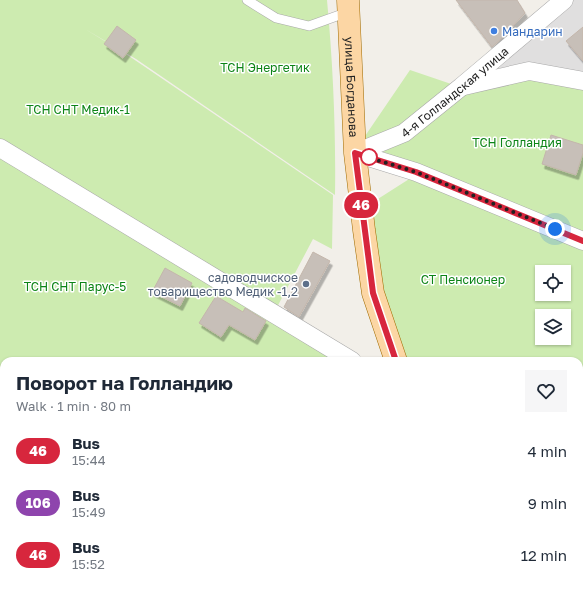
<!DOCTYPE html>
<meta charset="utf-8">
<style>
body{margin:0;font-family:"Golos Text",sans-serif;background:#f6f6f7;color:#1f2937;height:100vh;display:flex;flex-direction:column;font-size:15px;white-space:nowrap}
*{box-sizing:border-box;margin:0}
p{font-size:13px;color:#747a83}
.icon{flex:none;width:22px;height:22px;fill:none;stroke:currentColor;stroke-width:2;stroke-linecap:round;stroke-linejoin:round}
.map{position:relative;flex:1;overflow:hidden}
.panel{position:absolute;left:0px;top:357px;width:583px;height:232px;display:flex;flex-direction:column;background:#fff;border-radius:12px 12px 0 0;box-shadow:0 1px 3px #0004}
.panel>*{flex:none}
.badge{padding:0 8px;border-radius:13px;font-size:14px;line-height:26px}
.buttons{position:absolute;left:535px;top:265px;display:grid;gap:8px}
.buttons a{display:grid;place-items:center;width:36px;height:36px;border-radius:0px;background:#fff;box-shadow:0 1px 3px #0004;font-size:20px}
.you{position:absolute;width:20px;height:20px;margin:-10px;border:3px solid #fff;border-radius:50%;background:#1a73e8;box-shadow:0 0 0 6px #1a73e833}
.map>.badge{position:absolute;translate:-50% -50%;box-shadow:0 0 0 2px #fff}
.round{display:grid;place-items:center;flex:none;width:42px;height:42px;border-radius:0px;background:#f6f6f7}
.summary{display:flex;align-items:center;justify-content:space-between;height:68px;padding:0 16px}
h1{font-size:19px;font-weight:700;line-height:30px}
ul{padding:0;list-style:none}
li{display:flex;align-items:center;gap:12px;height:52px;padding:0 16px}
li div{flex:1}
li b{display:block;font-size:15px}
li em{font-style:normal}
li .badge{min-width:44px;font-weight:700;text-align:center}
.map>svg:first-child{display:block}
</style>
<div class="map">
<svg width="583" height="589" viewBox="0 0 583 589">
<defs>
<filter id="shadow"><feDropShadow dx="2.5" dy="4.5" stdDeviation="0" flood-color="#0004"/></filter>
</defs>
<rect width="100%" height="100%" fill="#f2efe9"/>
<path fill="#e0dfdf" d="M 571,0 L 583,0 L 583,78 L 480,78 Z"/>
<g fill="#cdebb0" fill-rule="evenodd">
<path d="M 0,0 L 327,0 C 333,65 336,130 335,195 L 136,59 L 85,29 L 126,54 L 333,195 L 332,249 L 313,239 L 275,311 L 0,144 Z"/>
<path d="M 410,70 L 463,88 L 528,73 L 583,83 L 583,238 L 416,172 L 363,139 Z"/>
<path d="M 0,151 L 341,361 L 4,361 L 4,539 L 0,537 Z"/>
<path d="M 417,174 L 583,241 L 583,589 L 507,589 L 505,585 L 579,585 L 579,361 L 408,361 L 380,283 L 370,204 ZM 542,272 L 564,272 L 564,294 L 542,294 ZM 542,316 L 564,316 L 564,338 L 542,338 Z"/>
<path d="M 89,585 L 419,585 L 421,589 L 96,589 Z"/>
</g>
<g fill="#c7bfb8" stroke="#c4b6ab" filter="url(#shadow)">
<path d="M 456,0 L 517,0 L 525,13 L 501,39 L 492,47 Z"/>
<path d="M 117,26 L 136,40 L 123,58 L 104,44 Z"/>
<path d="M 583,27 L 583,61 L 566,41 Z"/>
<path d="M 551,135 L 583,145 L 583,153 L 576,175 L 542,164 Z"/>
<path d="M 313,252 L 330,261 L 299,317 L 284,307 Z"/>
<path d="M 165,268 L 192,283 L 180,306 L 152,292 Z"/>
<path d="M 216,296 L 243,312 L 245,308 L 266,321 L 255,340 L 229,325 L 221,337 L 199,323 Z"/>
</g>
<g fill="none" stroke-linecap="round" stroke-linejoin="round">
<defs>
<g id="service">
<path d="M 247,0 L 276,18 L 309,26 L 348,12"/>
<path d="M 0,543 L 4,545"/>
<path d="M 82,585 L 90,589"/>
</g>
<g id="minor">
<path d="M 464,86 L 529,71 L 583,81"/>
<path d="M 0,148 L 352,361"/>
<path id="s1" d="M 355,153 L 404,133 L 461,87 L 564,0"/>
<path d="M 355,153 L 416,172 L 583,241"/>
<path d="M 0,392 L 4,394"/>
<path d="M 352,585 L 375,589"/>
<path d="M 398,589 L 424,586"/>
</g>
<g id="primary">
<path id="s2" d="M 348,0 L 355,153 L 364,230 L 373,293 L 396,361"/>
<path d="M 487,585 L 489,589"/>
</g>
</defs>
<use href="#service" stroke="#a9a9a9" stroke-width="10"/>
<use href="#minor" stroke="#a9a9a9" stroke-width="19"/>
<use href="#primary" stroke="#a06b00" stroke-width="23"/>
<use href="#service" stroke="#fff" stroke-width="9"/>
<use href="#minor" stroke="#fff" stroke-width="18"/>
<use href="#primary" stroke="#fcd6a4" stroke-width="22"/>
</g>
<g fill="none" stroke-linecap="round" stroke-linejoin="round">
<defs>
<path id="line" d="M 396,361 L 373,293 L 355,153 L 416,172 L 583,241"/>
</defs>
<use href="#line" stroke="#fff" stroke-width="9"/>
<use href="#line" stroke="#d7263d" stroke-width="6"/>
<path stroke="#222" stroke-width="4" stroke-dasharray="0 7.2" d="M 369,157 L 367,157 L 416,172 L 555,229"/>
</g>
<circle fill="#3f7fe0" stroke="#fff" stroke-width="1.5" cx="494" cy="31" r="4"/>
<circle fill="#fff" stroke="#d7263d" stroke-width="2" cx="369" cy="157" r="8"/>
<circle fill="#5c6f8a" stroke="#fff" stroke-width="1.5" cx="306" cy="284" r="4"/>
<g text-anchor="middle" dominant-baseline="central" stroke-width="3" stroke-linejoin="round" paint-order="stroke">
<g font-size="12" fill="#366cbe" stroke="#fff" text-anchor="start">
<text x="502" y="31">Мандарин</text>
</g>
<g font-size="12" fill="#0c8416" stroke="#fff">
<text x="265" y="67">ТСН Энергетик</text>
<text x="78" y="109">ТСН СНТ Медик-1</text>
<text x="517" y="142">ТСН Голландия</text>
<text x="463" y="279">СТ Пенсионер</text>
<text x="75" y="286">ТСН СНТ Парус-5</text>
</g>
<g font-size="12" fill="#222" stroke="#fff">
<text stroke="none"><textPath href="#s2" startOffset="87">улица Богданова</textPath></text>
<text stroke="none"><textPath href="#s1" startOffset="118">4-я Голландская улица</textPath></text>
</g>
<g font-size="12" fill="#4e5e75" stroke="#fff" text-anchor="end">
<text x="298" y="277">садоводчиское<tspan x="298" dy="14">товарищество Медик -1,2</tspan></text>
</g>
</g>
</svg>
<div class="buttons">
<a><svg class="icon" aria-label="locate" viewBox="0 0 24 24"><circle cx="12" cy="12" r="6"/><path d="M12 2v4M12 18v4M2 12h4M18 12h4"/></svg></a>
<a><svg class="icon" aria-label="layers" viewBox="0 0 24 24"><path d="M12 4l9 5-9 5-9-5zM3 14l9 5 9-5"/></svg></a>
</div>
<div class="you" style="left:555px;top:229px"></div>
<b class="badge" style="left:361px;top:205px;background:#d7263d;color:#fff">46</b>
<section class="panel">
<div class="summary"><div><h1>Поворот на Голландию</h1><p>Walk · 1 min · 80 m</p></div><a class="round"><svg class="icon" aria-label="heart" viewBox="0 0 24 24"><path d="M12 20l-8-8c-3-5 5-10 8-4 3-6 11-1 8 4z"/></svg></a></div>
<ul>
<li><span class="badge" style="background:#d7263d;color:#fff">46</span><div><b>Bus</b><p>15:44</p></div><em>4 min</em></li>
<li><span class="badge" style="background:#8e44ad;color:#fff">106</span><div><b>Bus</b><p>15:49</p></div><em>9 min</em></li>
<li><span class="badge" style="background:#d7263d;color:#fff">46</span><div><b>Bus</b><p>15:52</p></div><em>12 min</em></li>
</ul>
</section>
</div>
